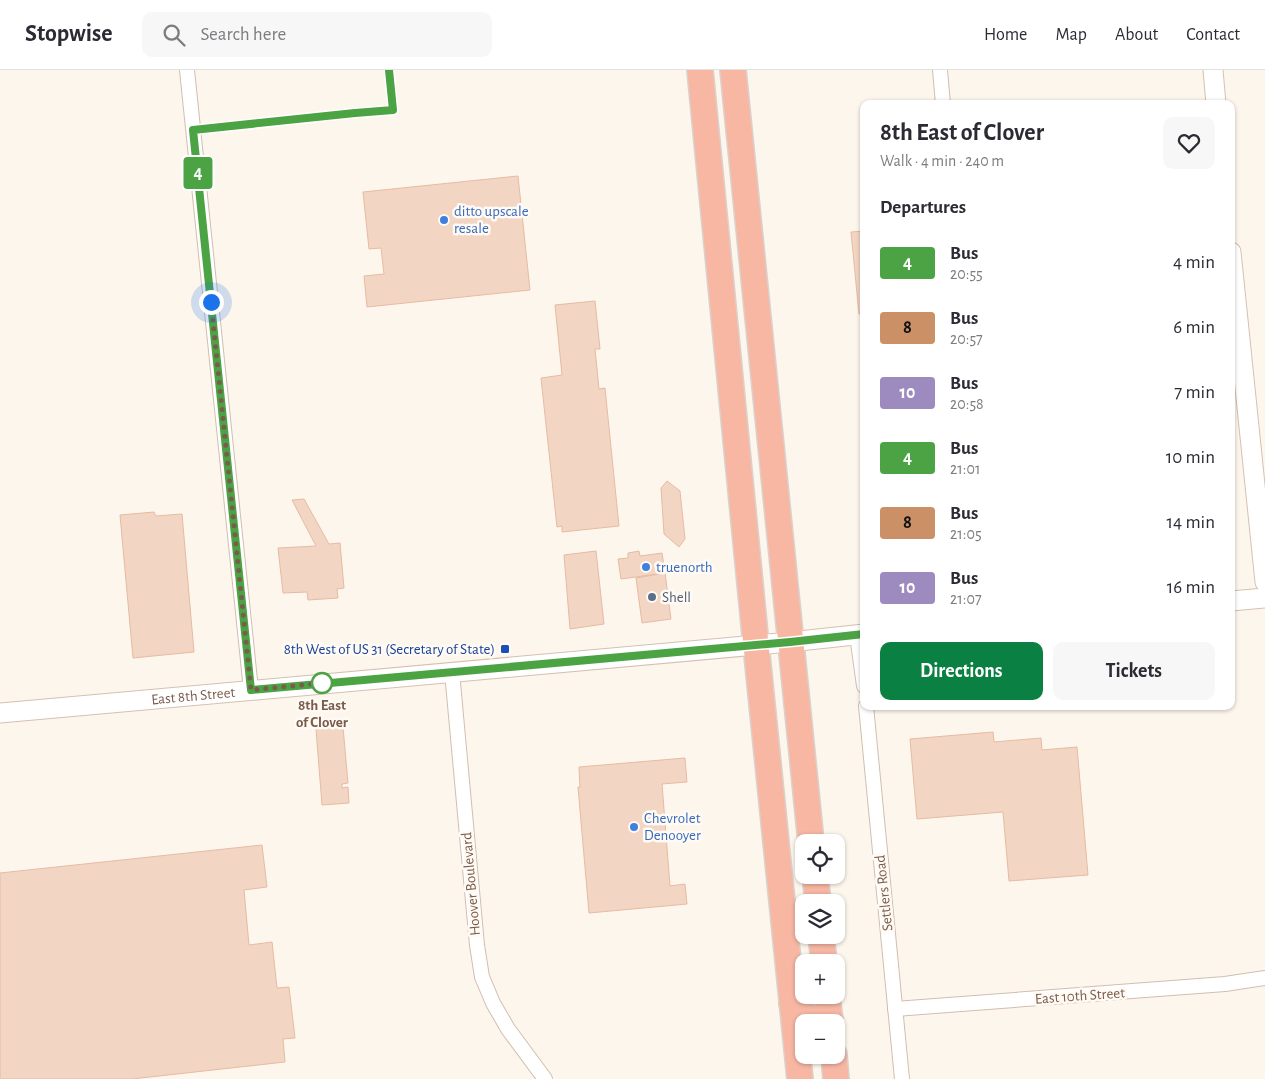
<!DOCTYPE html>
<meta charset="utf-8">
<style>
body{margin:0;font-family:"Alegreya Sans",sans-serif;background:#f7f7f7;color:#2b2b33;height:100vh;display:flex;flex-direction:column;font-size:19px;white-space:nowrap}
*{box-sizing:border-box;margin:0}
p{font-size:16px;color:#7c7c81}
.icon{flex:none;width:28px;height:28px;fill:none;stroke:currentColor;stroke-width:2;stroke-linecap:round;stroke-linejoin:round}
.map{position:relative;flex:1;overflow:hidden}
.sheet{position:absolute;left:860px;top:30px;width:375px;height:610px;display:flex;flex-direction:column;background:#fff;border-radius:10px;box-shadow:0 1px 4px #0004}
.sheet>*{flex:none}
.badge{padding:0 10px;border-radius:4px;font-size:18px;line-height:32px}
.tools{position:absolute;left:795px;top:764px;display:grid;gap:10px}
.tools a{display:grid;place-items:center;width:50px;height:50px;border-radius:10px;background:#fff;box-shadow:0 1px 4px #0004;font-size:25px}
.you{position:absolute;width:25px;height:25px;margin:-12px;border:4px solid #fff;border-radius:50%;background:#1a73e8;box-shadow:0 0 0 8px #1a73e833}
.map>.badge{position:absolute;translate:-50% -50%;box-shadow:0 0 0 2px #fff}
h2{padding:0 20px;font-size:19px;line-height:45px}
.round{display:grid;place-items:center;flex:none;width:52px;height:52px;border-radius:10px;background:#f7f7f7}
.head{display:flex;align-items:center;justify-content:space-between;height:85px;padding:0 20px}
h1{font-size:24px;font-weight:700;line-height:38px}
.cta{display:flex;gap:10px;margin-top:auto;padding:10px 20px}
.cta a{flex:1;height:58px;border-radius:10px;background:#0b8043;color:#fff;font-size:20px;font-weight:700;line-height:58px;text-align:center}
.cta a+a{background:#f7f7f7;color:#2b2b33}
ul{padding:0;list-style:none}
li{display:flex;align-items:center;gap:15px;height:65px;padding:0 20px}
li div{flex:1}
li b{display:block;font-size:19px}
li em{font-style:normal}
li .badge{min-width:55px;font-weight:700;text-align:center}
header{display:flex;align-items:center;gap:30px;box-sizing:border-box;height:70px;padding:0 25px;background:#fff;border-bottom:1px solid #e1e1e2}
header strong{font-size:24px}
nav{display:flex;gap:28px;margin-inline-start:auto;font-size:18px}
.search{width:350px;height:45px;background:#f7f7f7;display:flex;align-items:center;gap:12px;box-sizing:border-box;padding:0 18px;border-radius:10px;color:#7c7c81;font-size:19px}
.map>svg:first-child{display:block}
</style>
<header>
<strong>Stopwise</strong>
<div class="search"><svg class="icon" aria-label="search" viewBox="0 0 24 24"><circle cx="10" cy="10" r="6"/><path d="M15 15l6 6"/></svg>Search here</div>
<nav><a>Home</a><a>Map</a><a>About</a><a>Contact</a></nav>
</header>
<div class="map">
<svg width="1265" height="1009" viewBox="0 0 1265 1009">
<rect width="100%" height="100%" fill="#fdf6ec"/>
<g fill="#f3d5c3" stroke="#e6bba3">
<path d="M 518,106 L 530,220 L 367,237 L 364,206 L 384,204 L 381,178 L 369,179 L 363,122 Z"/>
<path d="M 864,161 L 864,243 L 859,244 L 851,162 Z"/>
<path d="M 595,231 L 600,279 L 595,279 L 599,319 L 605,318 L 619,456 L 562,462 L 562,456 L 557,457 L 541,308 L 562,305 L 555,235 Z"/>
<path d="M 667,411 L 680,421 L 685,469 L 679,477 L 664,464 L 661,418 Z"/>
<path d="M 304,429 L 329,474 L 340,473 L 344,518 L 337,519 L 338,528 L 308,530 L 307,522 L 283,523 L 278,478 L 316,476 L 292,430 Z"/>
<path d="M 154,442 L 156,446 L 182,444 L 194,582 L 133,588 L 120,445 Z"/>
<path d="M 596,481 L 604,554 L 570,559 L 564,485 Z"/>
<path d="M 639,481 L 640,486 L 662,483 L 665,503 L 621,509 L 618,489 L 628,488 L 628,483 Z"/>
<path d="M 665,503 L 671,549 L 642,553 L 636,508 Z"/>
<path d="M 343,657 L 348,713 L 342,714 L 342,718 L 348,717 L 349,733 L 322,735 L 316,659 Z"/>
<path d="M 993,662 L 994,672 L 1041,668 L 1042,680 L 1077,677 L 1088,805 L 1009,811 L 1003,742 L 917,749 L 910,669 Z"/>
<path d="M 685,688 L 687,712 L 662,714 L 670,816 L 685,814 L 687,834 L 589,843 L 578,717 L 580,717 L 579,697 Z"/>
<path d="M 262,775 L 267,817 L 244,820 L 249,875 L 272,872 L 277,918 L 289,917 L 295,968 L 283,969 L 285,992 L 132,1009 L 0,1009 L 0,803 Z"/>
</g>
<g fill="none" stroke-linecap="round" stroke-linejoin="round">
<defs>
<g id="street">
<path d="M 187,0 L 251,620"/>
<path d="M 940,0 L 943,34"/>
<path d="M 857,565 L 864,616"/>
<path d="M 452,602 L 477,875 L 482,907 L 493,933 L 508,959 L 545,1009"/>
<path d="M 866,636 L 902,1009"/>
<path d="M 895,939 L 1225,914 L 1265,908"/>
</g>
<g id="secondary">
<path d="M 1213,0 L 1216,34"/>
<path d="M 1231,182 L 1265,512"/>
<path d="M 1231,531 L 1265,528"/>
<path id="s1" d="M 0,643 L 790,572 L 864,564"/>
</g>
<g id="highway">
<path d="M 700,0 L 756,575 L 800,1009"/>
<path d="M 733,0 L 811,772"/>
<path d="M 815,805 L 818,832"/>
<path d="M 821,865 L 824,892"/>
<path d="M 827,925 L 830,952"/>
<path d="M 792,933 L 809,947 L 830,950"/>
<path d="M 834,985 L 836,1009"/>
</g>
</defs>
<use href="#street" stroke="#d1beb0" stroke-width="16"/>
<use href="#secondary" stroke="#d6c0b0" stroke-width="21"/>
<use href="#highway" stroke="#dad1cd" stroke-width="28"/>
<use href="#street" stroke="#fff" stroke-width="14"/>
<use href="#secondary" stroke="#fff" stroke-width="19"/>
<use href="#highway" stroke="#f7b7a3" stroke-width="25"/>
</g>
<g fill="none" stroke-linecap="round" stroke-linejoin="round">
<defs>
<path id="line" d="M 389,0 L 393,40 L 355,43 L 193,60 L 251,620 L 790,572 L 864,564"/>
</defs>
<use href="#line" stroke="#fff" stroke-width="11"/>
<use href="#line" stroke="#4ca344" stroke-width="8"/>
<path stroke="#7a5c4d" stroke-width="5" stroke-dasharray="0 9" d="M 211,232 L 251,620 L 322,613"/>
</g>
<g fill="#3f7fe0" stroke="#fffaf3" stroke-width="2">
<circle cx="444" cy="150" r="5"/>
<circle cx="646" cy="497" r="5"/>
<circle cx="634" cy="757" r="5"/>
</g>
<circle fill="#5c6f8a" stroke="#fffaf3" stroke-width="2" cx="652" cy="527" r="5"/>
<rect fill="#1a4fb4" stroke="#fffaf3" stroke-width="2" x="500" y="574" width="10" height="10" rx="2.5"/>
<circle fill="#fff" stroke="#4ca344" stroke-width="2.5" cx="322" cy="613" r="10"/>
<g text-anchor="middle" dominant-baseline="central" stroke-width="5" stroke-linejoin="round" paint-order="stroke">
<g font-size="15" fill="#366cbe" stroke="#fffaf3" text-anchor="start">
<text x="454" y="141">ditto upscale<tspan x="454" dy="17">resale</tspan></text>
<text x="656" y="497">truenorth</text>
<text x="644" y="748">Chevrolet<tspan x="644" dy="17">Denooyer</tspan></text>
</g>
<g font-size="15" fill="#4e5e75" stroke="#fffaf3" text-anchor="start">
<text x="662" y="527">Shell</text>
</g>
<g font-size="15" fill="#164399" stroke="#fffaf3" text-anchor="end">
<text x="495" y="579">8th West of US 31 (Secretary of State)</text>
</g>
<g font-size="15" fill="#7a5c4d" stroke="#fffaf3">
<text stroke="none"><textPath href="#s1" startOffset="194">East 8th Street</textPath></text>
<text transform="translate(471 814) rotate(-95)">Hoover Boulevard</text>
<text transform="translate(884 823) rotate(-96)">Settlers Road</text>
<text transform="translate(1080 926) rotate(-4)">East 10th Street</text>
</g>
<g font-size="15" font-weight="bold" fill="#7a5c4d" stroke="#fffaf3">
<text x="322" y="635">8th East<tspan x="322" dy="17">of Clover</tspan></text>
</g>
</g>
</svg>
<div class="tools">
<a><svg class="icon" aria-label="locate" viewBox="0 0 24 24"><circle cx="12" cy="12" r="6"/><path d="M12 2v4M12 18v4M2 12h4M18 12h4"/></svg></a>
<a><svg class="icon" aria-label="layers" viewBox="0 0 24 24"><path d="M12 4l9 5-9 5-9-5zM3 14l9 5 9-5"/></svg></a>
<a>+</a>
<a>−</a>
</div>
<div class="you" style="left:211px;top:232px"></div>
<b class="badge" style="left:198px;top:103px;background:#4ca344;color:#fff">4</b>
<section class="sheet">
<div class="head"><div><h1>8th East of Clover</h1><p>Walk · 4 min · 240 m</p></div><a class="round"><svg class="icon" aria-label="heart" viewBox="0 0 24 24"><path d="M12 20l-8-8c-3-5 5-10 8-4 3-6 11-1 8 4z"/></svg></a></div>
<h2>Departures</h2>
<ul>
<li><span class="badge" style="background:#4ca344;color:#fff">4</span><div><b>Bus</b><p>20:55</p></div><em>4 min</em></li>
<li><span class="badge" style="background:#cb9066;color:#111">8</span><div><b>Bus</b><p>20:57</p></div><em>6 min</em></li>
<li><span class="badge" style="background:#9d8abe;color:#fff">10</span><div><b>Bus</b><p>20:58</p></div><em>7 min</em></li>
<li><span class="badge" style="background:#4ca344;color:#fff">4</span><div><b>Bus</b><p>21:01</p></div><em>10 min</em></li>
<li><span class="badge" style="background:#cb9066;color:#111">8</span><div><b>Bus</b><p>21:05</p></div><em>14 min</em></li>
<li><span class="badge" style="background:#9d8abe;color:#fff">10</span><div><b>Bus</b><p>21:07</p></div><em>16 min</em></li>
</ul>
<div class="cta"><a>Directions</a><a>Tickets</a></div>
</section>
</div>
